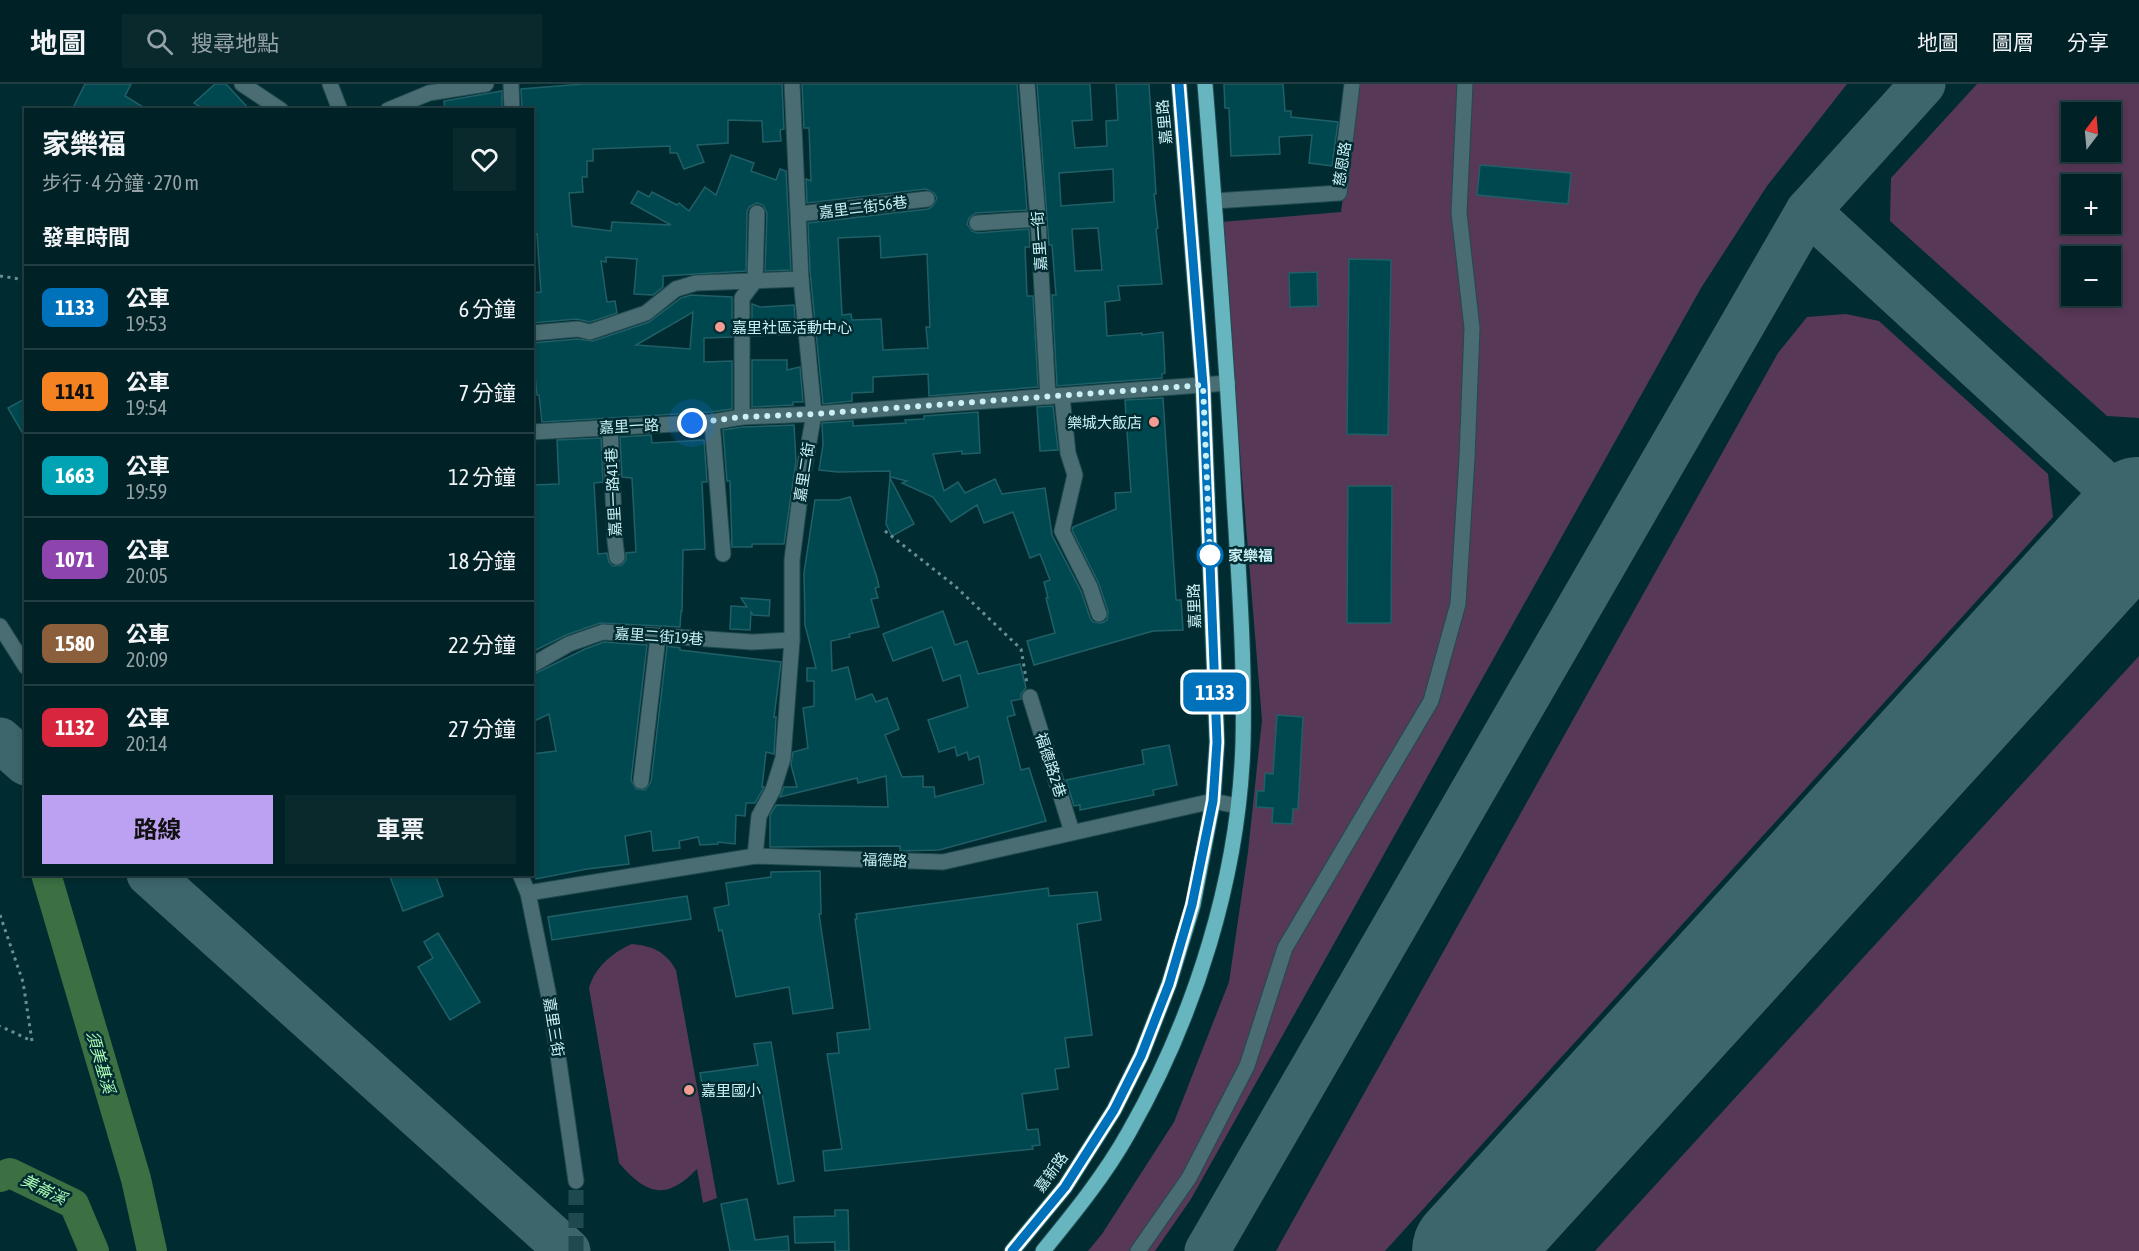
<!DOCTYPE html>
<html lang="zh-TW">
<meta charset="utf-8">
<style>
body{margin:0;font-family:"Asap Condensed","Noto Sans TC",sans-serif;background:#0a292d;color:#f1f3f6;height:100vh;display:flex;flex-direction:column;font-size:22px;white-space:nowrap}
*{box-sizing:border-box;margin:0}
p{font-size:20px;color:#95a3a7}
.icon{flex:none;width:33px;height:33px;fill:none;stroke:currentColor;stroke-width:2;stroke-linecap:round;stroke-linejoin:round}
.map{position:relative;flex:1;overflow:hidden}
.drawer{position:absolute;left:24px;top:24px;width:510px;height:768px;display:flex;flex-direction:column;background:#002125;border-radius:0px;box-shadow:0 3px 9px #0003,0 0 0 2px #223e42}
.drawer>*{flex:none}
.badge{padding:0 12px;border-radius:9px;font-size:21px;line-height:39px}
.needle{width:39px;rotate:16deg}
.tools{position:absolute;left:2061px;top:18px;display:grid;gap:12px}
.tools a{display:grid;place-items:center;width:60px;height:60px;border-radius:0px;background:#002125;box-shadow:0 3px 9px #0003,0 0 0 2px #223e42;font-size:30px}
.you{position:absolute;width:30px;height:30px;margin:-15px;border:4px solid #fff;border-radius:50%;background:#1a73e8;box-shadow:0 0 0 9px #1a73e833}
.map>.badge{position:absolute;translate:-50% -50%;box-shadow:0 0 0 3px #fff}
h2{padding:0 18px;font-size:22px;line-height:54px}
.round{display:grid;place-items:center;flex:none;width:63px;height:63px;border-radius:0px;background:#0a292d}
.summary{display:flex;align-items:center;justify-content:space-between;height:102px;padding:0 18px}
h1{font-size:28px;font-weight:700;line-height:45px}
.primary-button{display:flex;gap:12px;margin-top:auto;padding:12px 18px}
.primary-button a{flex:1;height:69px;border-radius:0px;background:#bca0f2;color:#111;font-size:24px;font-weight:700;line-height:69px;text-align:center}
.primary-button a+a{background:#0a292d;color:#f1f3f6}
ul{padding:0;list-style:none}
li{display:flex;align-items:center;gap:18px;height:84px;padding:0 18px;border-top:2px solid #223e42}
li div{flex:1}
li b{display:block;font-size:22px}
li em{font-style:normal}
li .badge{min-width:66px;font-weight:700;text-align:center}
header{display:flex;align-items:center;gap:36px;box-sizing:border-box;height:84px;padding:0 30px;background:#002125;border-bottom:2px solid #223e42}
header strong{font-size:28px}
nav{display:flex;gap:33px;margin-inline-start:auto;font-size:21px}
.search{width:420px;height:54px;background:#0a292d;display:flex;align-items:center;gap:15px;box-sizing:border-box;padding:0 21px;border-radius:0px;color:#95a3a7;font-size:22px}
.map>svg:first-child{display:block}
</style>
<header>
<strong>地圖</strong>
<div class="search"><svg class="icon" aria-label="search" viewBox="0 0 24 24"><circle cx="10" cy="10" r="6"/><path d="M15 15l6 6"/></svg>搜尋地點</div>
<nav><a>地圖</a><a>圖層</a><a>分享</a></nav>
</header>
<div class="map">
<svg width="2139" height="1167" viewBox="0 0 2139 1167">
<rect width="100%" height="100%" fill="#002c31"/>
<g fill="#573857" fill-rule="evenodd">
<path d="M 1357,0 L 1847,0 L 1767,102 L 1701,204 L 1191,1115 L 1155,1167 L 1088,1167 L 1102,1150 L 1174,1038 L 1229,898 L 1248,768 L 1262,636 L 1221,138 L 1341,128 Z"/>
<path d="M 1977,0 L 2139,0 L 2139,334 L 2107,332 L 1890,137 L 1891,94 ZM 2110,28 L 2110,68 L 2072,68 L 2072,28 ZM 2110,100 L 2110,140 L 2072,140 L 2072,100 ZM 2072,172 L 2110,172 L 2110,212 L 2072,212 Z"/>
<path d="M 1846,230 L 1879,237 L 2048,390 L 2053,433 L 1385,1167 L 1276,1167 L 1778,269 L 1807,233 Z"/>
<path d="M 2139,572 L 2139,1167 L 1595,1167 Z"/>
<path d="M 632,860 C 653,862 666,868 676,886 L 717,1114 L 703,1119 L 697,1085 C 666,1117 647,1111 619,1079 L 589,904 C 595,883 613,868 632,860 Z"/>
</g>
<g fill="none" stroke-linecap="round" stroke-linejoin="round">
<g stroke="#3b7042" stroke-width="30">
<path d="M 46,790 L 136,1095 L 152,1167"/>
<path d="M 0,1093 L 10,1089 L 74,1120 L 94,1167"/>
</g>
<g stroke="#3c666c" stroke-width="45">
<path d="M 1808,127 L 2139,432"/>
<path d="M 0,656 L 26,679"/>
<path d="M 149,790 L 568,1167"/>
<path d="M 1207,1167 L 1808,127 L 1923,0"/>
</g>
<path stroke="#3c666c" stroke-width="114" d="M 1469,1167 L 2139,430"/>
</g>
<g fill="#004850" stroke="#215f67" stroke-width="1.5" fill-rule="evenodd">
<path d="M 85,0 L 131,0 L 125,12 L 148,26 L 72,26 Z"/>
<path d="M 215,0 L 226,0 L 250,26 L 205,26 L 194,19 Z"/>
<path d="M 583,0 L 782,0 L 784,45 L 780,46 L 781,57 L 763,58 L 762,37 L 728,36 L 728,59 L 697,61 L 704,78 L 684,85 L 677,69 L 670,69 L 670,62 L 593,65 L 593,77 L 587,77 L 587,93 L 582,93 L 583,108 L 569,109 L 572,142 L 611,147 L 612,138 L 671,141 L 631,119 L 638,107 L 649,113 L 652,108 L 677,121 L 679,119 L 689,127 L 705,103 L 716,111 L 731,71 L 754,79 L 751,87 L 776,96 L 780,85 L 786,87 L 791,186 L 765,187 L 767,129 L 763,121 L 757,119 L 749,123 L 747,128 L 746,187 L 663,192 L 663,203 L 653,211 L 634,210 L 637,175 L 606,173 L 606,178 L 601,177 L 607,218 L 615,217 L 617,229 L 590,238 L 577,235 L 532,239 L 532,209 L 541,208 L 537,150 L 532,151 L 532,26 L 522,26 L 521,5 Z"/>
<path d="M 802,0 L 1017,0 L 1027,126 L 976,129 L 969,134 L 967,140 L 972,147 L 977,149 L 1029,145 L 1030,163 L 1025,163 L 1027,212 L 1033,212 L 1038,303 L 929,312 L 928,290 L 873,293 L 873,308 L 852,309 L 852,317 L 823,320 L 810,187 L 808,139 L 928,125 L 933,122 L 937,114 L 934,109 L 926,105 L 807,119 L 806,95 L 811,97 L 809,44 L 804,44 ZM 880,152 L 881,174 L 927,170 L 930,243 L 926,243 L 928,264 L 883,266 L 881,235 L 852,236 L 851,230 L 842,231 L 838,154 Z"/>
<path d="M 1037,0 L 1090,0 L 1092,36 L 1072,37 L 1075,64 L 1107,62 L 1106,37 L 1118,36 L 1116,0 L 1149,0 L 1156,110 L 1154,110 L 1158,144 L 1156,145 L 1162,200 L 1118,202 L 1120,216 L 1105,218 L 1107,252 L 1142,249 L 1142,251 L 1163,248 L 1165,289 L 1162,290 L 1162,294 L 1057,302 L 1052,211 L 1056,211 L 1052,161 L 1049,161 ZM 1113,85 L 1114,118 L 1061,122 L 1059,89 ZM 1098,144 L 1102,186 L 1075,187 L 1072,145 Z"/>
<path d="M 1224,0 L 1283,0 L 1285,27 L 1291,27 L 1291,33 L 1338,38 L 1332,82 L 1309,79 L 1312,51 L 1279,53 L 1280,70 L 1231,72 L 1229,24 L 1225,24 Z"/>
<path d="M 502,7 L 502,26 L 445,26 L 444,17 Z"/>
<path d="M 1480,81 L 1571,89 L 1568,120 L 1477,111 Z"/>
<path d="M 1349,175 L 1391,176 L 1388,351 L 1347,350 Z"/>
<path d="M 1317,188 L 1318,222 L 1290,223 L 1289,189 Z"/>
<path d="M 691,211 L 732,213 L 732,253 L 704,254 L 704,278 L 732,277 L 732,325 L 711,328 L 542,338 L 539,311 L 537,311 L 532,259 L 577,255 L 593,257 L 649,238 L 681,214 ZM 693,228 L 690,265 L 636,261 Z"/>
<path d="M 752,220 L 760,223 L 794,221 L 796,250 L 752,252 Z"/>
<path d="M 752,276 L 787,276 L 787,286 L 800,283 L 803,318 L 793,318 L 793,321 L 752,323 Z"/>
<path d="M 26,314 L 26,355 L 8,324 Z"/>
<path d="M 1163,314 L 1176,516 L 1181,516 L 1183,546 L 1153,547 L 1034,581 L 1027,557 L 1055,549 L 1046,514 L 1048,514 L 1044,498 L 1050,496 L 1040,470 L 1030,474 L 1013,428 L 984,439 L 977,421 L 951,438 L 933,413 L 902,399 L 907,397 L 890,393 L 890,387 L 838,388 L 819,386 L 823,361 L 822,339 L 853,337 L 853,342 L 906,339 L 905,336 L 924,335 L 924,332 L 978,328 L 980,369 L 962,370 L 962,367 L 933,370 L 944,407 L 958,398 L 965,409 L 995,395 L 1002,410 L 1045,404 L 1052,451 L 1081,507 L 1090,534 L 1093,538 L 1102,539 L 1107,536 L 1108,527 L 1099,500 L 1072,446 L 1073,443 L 1116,425 L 1115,409 L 1131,408 L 1125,316 Z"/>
<path d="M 1053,322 L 1058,366 L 1040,367 L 1037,323 Z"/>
<path d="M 794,341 L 796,377 L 784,460 L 752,460 L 752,463 L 732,463 L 730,397 L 727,397 L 723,346 L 743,343 Z"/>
<path d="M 651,351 L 652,359 L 704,356 L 707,398 L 702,398 L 705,465 L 683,466 L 682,527 L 681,527 L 680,543 L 600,539 L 566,551 L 532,568 L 532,401 L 559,400 L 557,356 L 601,354 L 603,398 L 594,399 L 598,470 L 607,469 L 609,478 L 613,482 L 622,481 L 626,476 L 626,469 L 636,468 L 632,394 L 622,393 L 620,353 Z"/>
<path d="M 890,394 L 914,440 L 892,452 L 886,440 Z"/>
<path d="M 1348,402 L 1392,402 L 1391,539 L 1347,539 Z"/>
<path d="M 850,413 L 877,494 L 879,503 L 875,504 L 878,514 L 871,515 L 879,543 L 849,550 L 850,553 L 831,557 L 832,587 L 848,583 L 856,616 L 872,610 L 876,618 L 887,614 L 899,645 L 885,651 L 902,693 L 923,692 L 923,703 L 934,703 L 935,713 L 984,700 L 979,672 L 969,676 L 967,668 L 957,672 L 955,663 L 939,668 L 928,636 L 968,623 L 960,591 L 943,597 L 932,563 L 893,577 L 883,550 L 943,527 L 955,561 L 967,557 L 978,590 L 1020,580 L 1026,604 L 1021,610 L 1021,615 L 1011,617 L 1015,631 L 1007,633 L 1021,686 L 1029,684 L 1046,737 L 939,766 L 900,767 L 900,762 L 770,763 L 770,731 L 776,721 L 888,723 L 886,692 L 858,699 L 857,694 L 780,713 L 784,703 L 797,703 L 791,681 L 793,668 L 808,664 L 803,624 L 814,622 L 814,597 L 807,597 L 807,584 L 816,584 L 805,541 L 804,489 L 815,416 L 839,416 Z"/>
<path d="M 741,514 L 770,516 L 769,532 L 753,531 L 751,528 L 750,546 L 730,545 L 731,522 L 747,523 Z"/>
<path d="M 604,558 L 647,561 L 631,696 L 636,705 L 645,706 L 651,698 L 667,562 L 680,564 L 680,566 L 781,578 L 774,633 L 776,633 L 774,670 L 766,668 L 762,703 L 764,703 L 755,719 L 746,719 L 745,732 L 736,731 L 735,760 L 718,758 L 718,760 L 700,761 L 698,753 L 679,757 L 680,764 L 653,767 L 651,747 L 625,752 L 629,780 L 587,785 L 536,795 L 532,779 L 532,670 L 556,667 L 549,630 L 532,638 L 532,591 L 585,565 Z"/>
<path d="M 1277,631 L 1303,633 L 1298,725 L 1293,725 L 1292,740 L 1272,739 L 1273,724 L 1256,723 L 1257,707 L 1264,707 L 1265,689 L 1273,690 Z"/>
<path d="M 1169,661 L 1177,701 L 1153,706 L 1154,711 L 1080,726 L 1080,721 L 1074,722 L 1066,696 L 1144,680 L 1142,666 Z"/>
<path d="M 820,787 L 821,830 L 819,830 L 833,924 L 793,930 L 789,903 L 736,913 L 722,846 L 719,847 L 714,824 L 729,821 L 726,799 L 771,793 L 771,788 Z"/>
<path d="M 389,790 L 435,790 L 443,812 L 403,827 Z"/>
<path d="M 1048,804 L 1049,812 L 1097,808 L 1101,836 L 1077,840 L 1092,951 L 1065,954 L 1069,983 L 1055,985 L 1058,1005 L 1022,1010 L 1027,1046 L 1038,1045 L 1040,1061 L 1032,1062 L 1033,1065 L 825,1087 L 823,1067 L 842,1065 L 827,970 L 839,969 L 837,949 L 870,945 L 855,835 L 857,835 L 856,830 Z"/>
<path d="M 687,812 L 691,835 L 552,856 L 548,833 Z"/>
<path d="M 438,849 L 480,918 L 450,936 L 418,883 L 433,874 L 424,858 Z"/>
<path d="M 771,958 L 794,1097 L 778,1100 L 761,1003 L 704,1011 L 700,989 L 758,981 L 754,960 Z"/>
<path d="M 747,1115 L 755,1156 L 788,1152 L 789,1167 L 730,1167 L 721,1120 Z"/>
<path d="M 835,1126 L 848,1126 L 849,1167 L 835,1167 L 835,1158 L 795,1159 L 794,1133 L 835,1132 Z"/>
</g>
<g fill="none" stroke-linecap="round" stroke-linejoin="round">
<path stroke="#1e494e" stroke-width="15" stroke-dasharray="15 8" stroke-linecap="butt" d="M 576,1167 L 576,1097"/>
<defs>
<g id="minor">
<path d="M 242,0 L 281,26"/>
<path d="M 330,0 L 340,26"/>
<path d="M 511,0 L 512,26"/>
<path d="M 1027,0 L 1038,135 L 1048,313"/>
<path d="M 388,26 L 429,9 L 486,0"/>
<path d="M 1214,117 L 1339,109 L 1352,0"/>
<path d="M 799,130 L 927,115"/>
<path d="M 977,139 L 1038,135"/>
<path d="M 532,249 L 578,245 L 590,248 L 646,229 L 676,205 L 696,199 L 801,195"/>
<path d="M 1062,313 L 1068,369 L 1075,391 L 1062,447 L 1090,503 L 1099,530"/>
<path d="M 742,333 L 742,214 L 755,197 L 757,129"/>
<path d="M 712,338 L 723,470"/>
<path d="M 610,343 L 615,457 L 617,473"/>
<path d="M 532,348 L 712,338 L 742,333 L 814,330 L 1228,299"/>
<path d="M 0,542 L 26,583"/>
<path d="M 532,581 L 569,560 L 603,548 L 752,558 L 792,556"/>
<path d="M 1030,613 L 1072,748"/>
<path d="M 641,697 L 658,553"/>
<path d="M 755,772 L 759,732 L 773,706 L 783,674 L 792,556 L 792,476 L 802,397 L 814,330 L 801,195 L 792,0"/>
<path d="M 520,790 L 528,809 L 551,923 L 576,1097"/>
<path d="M 528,809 L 755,772 L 943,778 L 1213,717 L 1237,722"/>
<path d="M 1138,1167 L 1189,1094 L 1247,982 L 1285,864 L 1431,617 L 1458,520 L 1467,374 L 1472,244 L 1459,129 L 1465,0"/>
</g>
<g id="major">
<path d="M 1012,1167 L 1065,1103 L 1114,1026 L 1141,972 L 1169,900 L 1193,821 L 1213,717 L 1217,658 L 1203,301 L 1179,0"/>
<path d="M 1043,1167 C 1074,1129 1105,1091 1129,1048 C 1195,932 1239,793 1243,659 C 1245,577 1239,496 1234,414 C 1227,276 1216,138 1205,0"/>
</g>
</defs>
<use href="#minor" stroke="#204b50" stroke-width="17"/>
<use href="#major" stroke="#204b50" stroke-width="17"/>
<g stroke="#679095" stroke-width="3" stroke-dasharray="3 4.5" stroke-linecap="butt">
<path d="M 0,192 L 26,196"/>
<path d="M 885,447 L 955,502 L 1021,565 L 1027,600"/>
<path d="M 0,831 L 23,898 L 32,957 L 0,942"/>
</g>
<use href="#minor" stroke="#496d72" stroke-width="15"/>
<use href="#major" stroke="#67b5bf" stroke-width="15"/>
</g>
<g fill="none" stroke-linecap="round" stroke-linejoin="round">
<defs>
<path id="line" d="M 1012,1167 L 1065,1103 L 1114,1026 L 1141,972 L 1169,900 L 1192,821 L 1213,717 L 1217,658 L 1203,301 L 1179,0"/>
</defs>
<use href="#line" stroke="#fff" stroke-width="14"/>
<use href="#line" stroke="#0072bc" stroke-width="9"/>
<path stroke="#caf0f5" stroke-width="6" stroke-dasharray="0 10.8" d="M 692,339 L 742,333 L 814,330 L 1203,301 L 1210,471"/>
</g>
<g fill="#f59c92" stroke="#002c31" stroke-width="2">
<circle cx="720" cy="243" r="6"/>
<circle cx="1154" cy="338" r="6"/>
<circle cx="689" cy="1006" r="6"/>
</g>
<circle fill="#fff" stroke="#0072bc" stroke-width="3" cx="1210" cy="471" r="12"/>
<g text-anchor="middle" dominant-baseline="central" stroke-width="5" stroke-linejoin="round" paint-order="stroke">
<g font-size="15" fill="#caf0f5" stroke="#002c31">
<text transform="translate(1164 38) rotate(-95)">嘉里路</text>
<text transform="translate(1342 80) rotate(-81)">慈恩路</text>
<text transform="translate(863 123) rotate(-7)">嘉里二街56巷</text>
<text transform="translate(1039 157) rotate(-94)">嘉里一街</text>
<text transform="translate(629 342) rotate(-3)">嘉里一路</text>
<text transform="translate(804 388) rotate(-81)">嘉里二街</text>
<text transform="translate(613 408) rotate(-93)">嘉里一路41巷</text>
<text transform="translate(1194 522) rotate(-92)">嘉里路</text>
<text transform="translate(659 552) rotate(4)">嘉里二街19巷</text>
<text transform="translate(1051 681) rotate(72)">福德路2巷</text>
<text transform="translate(885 776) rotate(2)">福德路</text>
<text transform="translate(554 943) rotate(81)">嘉里三街</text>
<text transform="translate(1051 1088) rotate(-54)">嘉新路</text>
</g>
<g font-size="15" fill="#caf0f5" stroke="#002c31" text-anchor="start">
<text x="732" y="243">嘉里社區活動中心</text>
<text x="1142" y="338" text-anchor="end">樂城大飯店</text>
<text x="701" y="1006">嘉里國小</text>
</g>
<g font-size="15" font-weight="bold" fill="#caf0f5" stroke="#002c31" text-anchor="start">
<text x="1228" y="471">家樂福</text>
</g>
<g font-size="16" font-style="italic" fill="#acfab3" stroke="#002c31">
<text transform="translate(101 978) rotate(74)">須美基溪</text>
<text transform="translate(44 1105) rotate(26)">美崙溪</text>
</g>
</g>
</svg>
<div class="tools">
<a><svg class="needle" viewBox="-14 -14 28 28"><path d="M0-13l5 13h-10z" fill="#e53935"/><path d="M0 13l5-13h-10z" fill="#95a3a7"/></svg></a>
<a>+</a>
<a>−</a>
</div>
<div class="you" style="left:692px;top:339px"></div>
<b class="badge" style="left:1215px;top:608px;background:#0072bc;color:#fff">1133</b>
<section class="drawer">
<div class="summary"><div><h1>家樂福</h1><p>步行 · 4 分鐘 · 270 m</p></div><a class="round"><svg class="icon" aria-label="heart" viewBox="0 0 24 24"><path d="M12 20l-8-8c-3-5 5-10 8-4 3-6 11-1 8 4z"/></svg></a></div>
<h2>發車時間</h2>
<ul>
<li><span class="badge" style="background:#0072bc;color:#fff">1133</span><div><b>公車</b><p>19:53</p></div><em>6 分鐘</em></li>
<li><span class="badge" style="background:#f58220;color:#111">1141</span><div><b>公車</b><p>19:54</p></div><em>7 分鐘</em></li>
<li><span class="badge" style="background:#00a3b4;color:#fff">1663</span><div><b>公車</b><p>19:59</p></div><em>12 分鐘</em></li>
<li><span class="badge" style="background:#8e44ad;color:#fff">1071</span><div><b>公車</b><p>20:05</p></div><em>18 分鐘</em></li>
<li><span class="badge" style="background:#8b5e3c;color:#fff">1580</span><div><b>公車</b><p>20:09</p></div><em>22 分鐘</em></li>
<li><span class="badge" style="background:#d7263d;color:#fff">1132</span><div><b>公車</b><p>20:14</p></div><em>27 分鐘</em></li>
</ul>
<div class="primary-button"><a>路線</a><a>車票</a></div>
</section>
</div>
